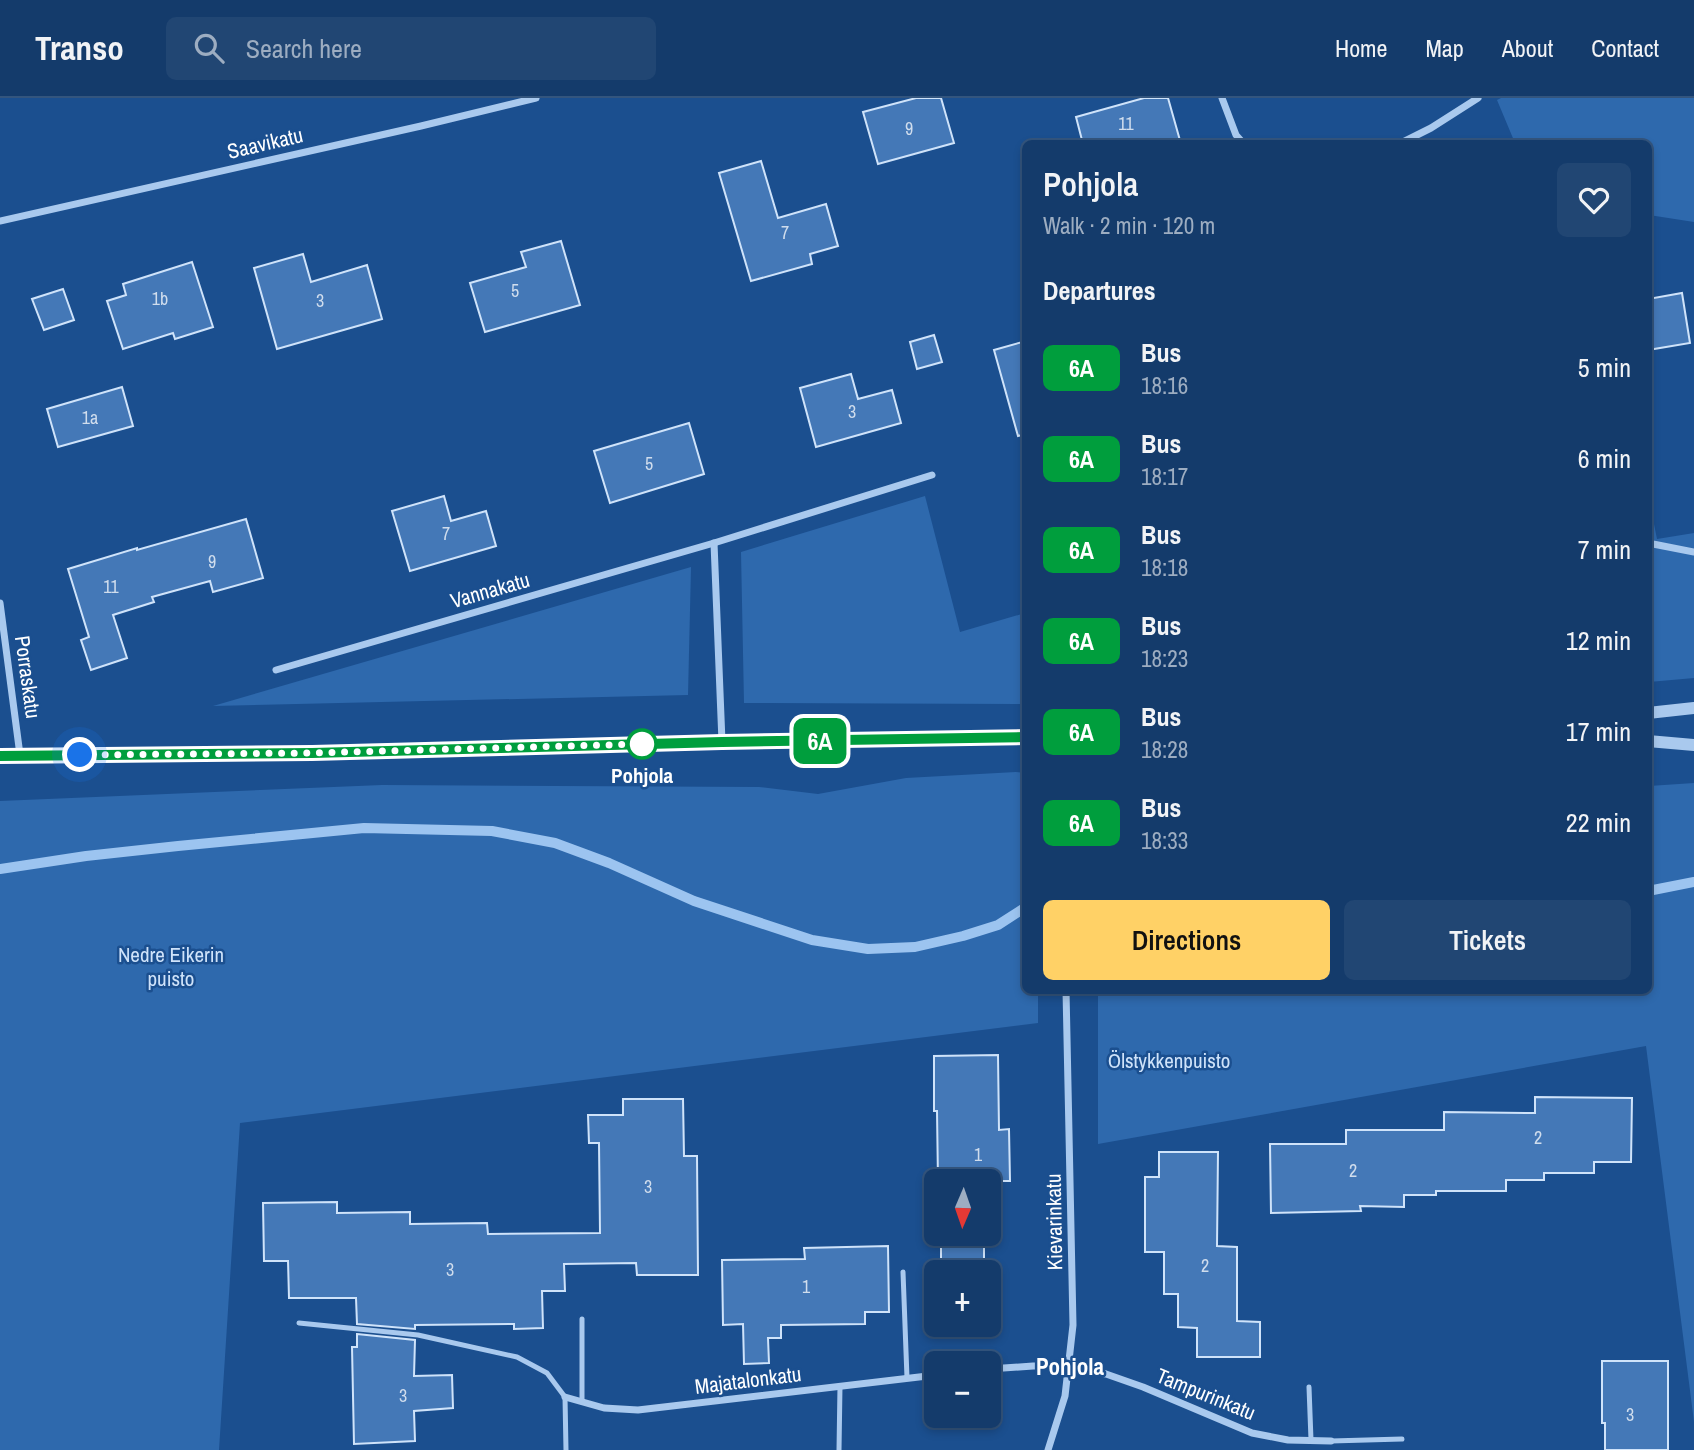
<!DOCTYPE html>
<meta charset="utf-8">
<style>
body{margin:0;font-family:"Archivo Narrow",sans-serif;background:#214673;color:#f1f3f6;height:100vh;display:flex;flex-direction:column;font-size:26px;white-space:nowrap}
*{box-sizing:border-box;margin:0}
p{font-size:23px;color:#9dadc1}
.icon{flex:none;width:38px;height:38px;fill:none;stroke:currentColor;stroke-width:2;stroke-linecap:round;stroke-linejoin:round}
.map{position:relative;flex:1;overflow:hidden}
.side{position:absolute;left:1022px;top:42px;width:630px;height:854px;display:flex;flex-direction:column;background:#143b6b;border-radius:10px;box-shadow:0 4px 10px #0003,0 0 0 2px #33557e}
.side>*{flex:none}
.badge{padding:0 14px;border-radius:10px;font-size:24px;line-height:46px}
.needle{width:46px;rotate:182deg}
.fabs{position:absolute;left:924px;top:1071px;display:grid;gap:14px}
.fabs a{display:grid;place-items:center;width:77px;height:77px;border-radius:10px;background:#143b6b;box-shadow:0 4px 10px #0003,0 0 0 2px #33557e;font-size:35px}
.you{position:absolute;width:35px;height:35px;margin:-18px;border:5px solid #fff;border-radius:50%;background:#1a73e8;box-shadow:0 0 0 10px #1a73e833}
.map>.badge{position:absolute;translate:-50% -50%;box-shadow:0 0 0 4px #fff}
h2{padding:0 21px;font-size:26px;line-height:63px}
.round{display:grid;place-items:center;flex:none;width:74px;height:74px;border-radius:10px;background:#214673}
.summary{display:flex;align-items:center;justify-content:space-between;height:119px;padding:0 21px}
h1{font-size:33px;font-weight:600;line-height:52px}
.cta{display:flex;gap:14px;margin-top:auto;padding:14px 21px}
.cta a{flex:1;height:80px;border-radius:10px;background:#ffd166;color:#111;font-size:28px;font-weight:600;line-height:80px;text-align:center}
.cta a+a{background:#214673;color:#f1f3f6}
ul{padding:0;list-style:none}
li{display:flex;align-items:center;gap:21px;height:91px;padding:0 21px}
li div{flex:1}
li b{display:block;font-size:26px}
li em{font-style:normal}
li .badge{min-width:77px;font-weight:700;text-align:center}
header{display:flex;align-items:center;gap:42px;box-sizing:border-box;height:98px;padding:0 35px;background:#143b6b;border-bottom:2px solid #33557e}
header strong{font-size:33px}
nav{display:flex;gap:38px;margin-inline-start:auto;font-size:24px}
.search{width:490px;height:63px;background:#214673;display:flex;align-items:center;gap:18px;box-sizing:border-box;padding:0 24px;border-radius:10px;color:#9dadc1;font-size:26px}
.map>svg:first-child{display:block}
</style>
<header>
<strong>Transo</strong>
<div class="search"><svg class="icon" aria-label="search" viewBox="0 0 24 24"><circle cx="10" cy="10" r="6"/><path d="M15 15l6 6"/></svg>Search here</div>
<nav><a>Home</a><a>Map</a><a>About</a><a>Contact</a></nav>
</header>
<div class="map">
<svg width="1694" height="1352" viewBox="0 0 1694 1352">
<rect width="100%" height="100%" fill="#1b4f8f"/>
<g fill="#2e69ad">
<path d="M 1501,0 L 1694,0 L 1694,124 L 1649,117 L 1648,46 L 1515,45 L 1497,2 Z"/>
<path d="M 1648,396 L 1657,441 L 1694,435 L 1694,580 L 1649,584 Z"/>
<path d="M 925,398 L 960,534 L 1025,515 L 1025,606 L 744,605 L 741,454 Z"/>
<path d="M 691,469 L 688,597 L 213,608 Z"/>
<path d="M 1016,674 L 1026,675 L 1026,892 L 1038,893 L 1038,925 L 240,1025 L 219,1352 L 0,1352 L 0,703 L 382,687 L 759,689 L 818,696 L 906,680 Z"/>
<path d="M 1694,685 L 1694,1324 L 1646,948 L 1098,1046 L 1098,893 L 1648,892 L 1649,688 Z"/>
</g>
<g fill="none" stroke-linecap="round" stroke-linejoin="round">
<g stroke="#9cc4f0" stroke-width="10">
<path d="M 0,771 L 86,758 L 178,748 L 364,730 L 492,733 L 555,745 L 609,765 L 694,803 L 812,842 L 868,851 L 915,849 L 963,838 L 998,827 L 1026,809"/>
<path d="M 1648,793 L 1694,784"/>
</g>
</g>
<g fill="#4478b7" stroke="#cfe3fa" stroke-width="2">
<path d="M 916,0 L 941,0 L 954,45 L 878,66 L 863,14 Z"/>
<path d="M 1144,0 L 1168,0 L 1181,46 L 1083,46 L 1076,19 Z"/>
<path d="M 761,63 L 778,120 L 826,106 L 838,148 L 810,156 L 812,166 L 751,183 L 719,75 Z"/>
<path d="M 561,143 L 580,207 L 485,234 L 470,185 L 526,169 L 521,154 Z"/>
<path d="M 303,156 L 311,184 L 367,167 L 382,221 L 277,251 L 254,170 Z"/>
<path d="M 192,164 L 213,229 L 175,241 L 173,235 L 123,251 L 107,203 L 126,197 L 123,186 Z"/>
<path d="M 63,191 L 74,222 L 44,232 L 32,201 Z"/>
<path d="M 1682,195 L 1690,245 L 1648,252 L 1648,201 Z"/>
<path d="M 934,237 L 942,264 L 917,271 L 910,244 Z"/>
<path d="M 1026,243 L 1026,336 L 1018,338 L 994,252 Z"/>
<path d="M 851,276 L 858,301 L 892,292 L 901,325 L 816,349 L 800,290 Z"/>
<path d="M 122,289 L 133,328 L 58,349 L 47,311 Z"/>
<path d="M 689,325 L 704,376 L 610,405 L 594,353 Z"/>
<path d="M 444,398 L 451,423 L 486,413 L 496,448 L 410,473 L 392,413 Z"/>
<path d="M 246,421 L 263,480 L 213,494 L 210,483 L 152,499 L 154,504 L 113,517 L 127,560 L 91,572 L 81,542 L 89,539 L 68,471 L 137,450 L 137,452 Z"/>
<path d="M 998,957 L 999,1032 L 1009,1031 L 1010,1083 L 938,1083 L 937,1013 L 934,1013 L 934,958 Z"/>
<path d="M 1535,999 L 1632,1000 L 1631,1064 L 1594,1064 L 1594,1075 L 1544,1075 L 1544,1082 L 1506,1082 L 1506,1093 L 1436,1093 L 1436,1097 L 1404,1097 L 1404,1109 L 1360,1108 L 1361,1113 L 1271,1115 L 1270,1046 L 1346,1046 L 1346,1032 L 1444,1032 L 1444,1014 L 1535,1015 Z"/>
<path d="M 623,1001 L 683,1001 L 684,1058 L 697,1058 L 698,1177 L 637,1177 L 636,1165 L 564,1166 L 565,1193 L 542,1193 L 543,1230 L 514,1231 L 514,1226 L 415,1227 L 415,1231 L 357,1226 L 356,1200 L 289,1200 L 288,1163 L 264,1163 L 263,1105 L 337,1104 L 337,1115 L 410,1114 L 410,1126 L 487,1125 L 488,1136 L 600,1135 L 599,1045 L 589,1045 L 588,1017 L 623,1017 Z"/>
<path d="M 1159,1054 L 1218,1054 L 1217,1148 L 1237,1149 L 1237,1223 L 1260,1224 L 1260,1259 L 1197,1259 L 1197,1230 L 1178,1229 L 1178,1196 L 1164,1196 L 1164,1154 L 1145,1154 L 1145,1079 L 1159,1079 Z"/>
<path d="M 941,1136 L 984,1136 L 984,1169 L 941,1170 Z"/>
<path d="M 888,1148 L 889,1214 L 865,1214 L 865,1226 L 781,1227 L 781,1240 L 768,1240 L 769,1265 L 744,1266 L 743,1226 L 723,1227 L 722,1162 L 805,1161 L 804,1150 Z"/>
<path d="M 357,1236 L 415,1242 L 414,1278 L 452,1277 L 453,1310 L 414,1313 L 415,1343 L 354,1346 L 352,1249 L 357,1249 Z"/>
<path d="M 1602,1263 L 1668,1263 L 1668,1352 L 1605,1352 L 1605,1325 L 1602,1325 Z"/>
</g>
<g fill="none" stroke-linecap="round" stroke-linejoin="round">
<g stroke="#a9c9ee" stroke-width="5">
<path d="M 903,1174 L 907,1280"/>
<path d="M 299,1225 L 418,1237 L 517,1259 L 547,1275 L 565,1299 L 566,1352"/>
<path d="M 1309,1289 L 1311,1342"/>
<path d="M 582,1304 L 582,1221"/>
<path d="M 1331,1343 L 1402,1341"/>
<path d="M 839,1352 L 840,1288"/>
</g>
<g stroke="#a9c9ee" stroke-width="7">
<path d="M 1222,0 L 1236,37 L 1244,46"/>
<path d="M 1399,46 L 1431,30 L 1478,0"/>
<path d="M 0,123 L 421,28 L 536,0"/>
<path d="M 1648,443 L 1653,446 L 1694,454"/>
<path d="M 714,445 L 722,644"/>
<path d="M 0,505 L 20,657"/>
<path d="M 276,572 L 714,445 L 932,377"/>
<path d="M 989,1271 L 1033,1268 L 1070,1268 L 1106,1276 L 1143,1289 L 1252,1335 L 1288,1342 L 1331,1343"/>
<path d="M 565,1299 L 604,1310 L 638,1312 L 936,1277"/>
<path d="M 1048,1352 L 1065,1298 L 1073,1227 L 1066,892"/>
</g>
<g stroke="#a9c9ee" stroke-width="12">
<path d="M 1648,615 L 1694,610"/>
<path d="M 1648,643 L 1694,647"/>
<path d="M 0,658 L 312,655 L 740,644 L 1026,639"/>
</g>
</g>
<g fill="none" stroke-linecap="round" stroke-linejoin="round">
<defs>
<path id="line" d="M 0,658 L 312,655 L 722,644 L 1026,639"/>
</defs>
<use href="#line" stroke="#fff" stroke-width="16"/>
<use href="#line" stroke="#009e3d" stroke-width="10"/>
<path stroke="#fff" stroke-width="7" stroke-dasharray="0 12.6" d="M 80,657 L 312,655 L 642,646"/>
</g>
<circle fill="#fff" stroke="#009e3d" stroke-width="3.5" cx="642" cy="646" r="14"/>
<g text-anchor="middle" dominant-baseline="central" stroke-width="5" stroke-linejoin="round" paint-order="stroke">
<g font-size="18" fill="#d0dded">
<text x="1126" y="25">11</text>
<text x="909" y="30">9</text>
<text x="785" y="134">7</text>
<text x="515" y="192">5</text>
<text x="160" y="200">1b</text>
<text x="320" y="202">3</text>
<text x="852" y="313">3</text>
<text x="90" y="319">1a</text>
<text x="649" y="365">5</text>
<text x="446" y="435">7</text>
<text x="212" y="463">9</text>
<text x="111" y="488">11</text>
<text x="1538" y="1039">2</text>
<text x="978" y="1056">1</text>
<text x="1353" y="1072">2</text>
<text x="648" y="1088">3</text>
<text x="1205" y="1167">2</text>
<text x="450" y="1171">3</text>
<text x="806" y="1188">1</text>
<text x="403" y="1297">3</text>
<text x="1630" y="1316">3</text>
</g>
<g font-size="21" fill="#fff" stroke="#1b4f8f">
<text transform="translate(265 45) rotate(-13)">Saavikatu</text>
<text transform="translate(490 492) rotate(-16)">Vannakatu</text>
<text transform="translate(28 579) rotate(82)">Porraskatu</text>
<text transform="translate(1054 1124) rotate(-91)">Kievarinkatu</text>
<text transform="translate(748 1282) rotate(-7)">Majatalonkatu</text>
<text transform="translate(1206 1296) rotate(22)">Tampurinkatu</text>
</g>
<g font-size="21" font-weight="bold" fill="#fff" stroke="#1b4f8f">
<text x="642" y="677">Pohjola</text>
</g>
<g font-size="21" fill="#cfe3fa" stroke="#1b4f8f">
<text x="171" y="856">Nedre Eikerin<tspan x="171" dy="24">puisto</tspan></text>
<text x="1169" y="962">Ölstykkenpuisto</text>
</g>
<g font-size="23" font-weight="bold" fill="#fff" stroke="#1b4f8f">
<text x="1070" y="1268">Pohjola</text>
</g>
</g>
</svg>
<div class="fabs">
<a><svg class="needle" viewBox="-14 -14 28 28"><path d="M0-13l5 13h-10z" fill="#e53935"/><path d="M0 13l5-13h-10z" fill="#9dadc1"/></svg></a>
<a>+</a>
<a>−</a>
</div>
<div class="you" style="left:80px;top:657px"></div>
<b class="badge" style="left:820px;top:643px;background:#009e3d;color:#fff">6A</b>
<section class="side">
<div class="summary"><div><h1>Pohjola</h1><p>Walk · 2 min · 120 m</p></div><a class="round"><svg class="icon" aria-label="heart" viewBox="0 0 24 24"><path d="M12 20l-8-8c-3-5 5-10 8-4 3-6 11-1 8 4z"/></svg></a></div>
<h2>Departures</h2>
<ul>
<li><span class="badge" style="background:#009e3d;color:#fff">6A</span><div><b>Bus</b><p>18:16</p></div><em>5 min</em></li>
<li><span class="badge" style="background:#009e3d;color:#fff">6A</span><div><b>Bus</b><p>18:17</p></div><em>6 min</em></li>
<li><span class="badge" style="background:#009e3d;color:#fff">6A</span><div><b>Bus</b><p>18:18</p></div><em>7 min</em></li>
<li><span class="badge" style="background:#009e3d;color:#fff">6A</span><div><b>Bus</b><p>18:23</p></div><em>12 min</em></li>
<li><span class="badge" style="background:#009e3d;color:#fff">6A</span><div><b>Bus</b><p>18:28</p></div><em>17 min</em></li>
<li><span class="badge" style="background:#009e3d;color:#fff">6A</span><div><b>Bus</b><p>18:33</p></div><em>22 min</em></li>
</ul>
<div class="cta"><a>Directions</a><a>Tickets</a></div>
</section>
</div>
